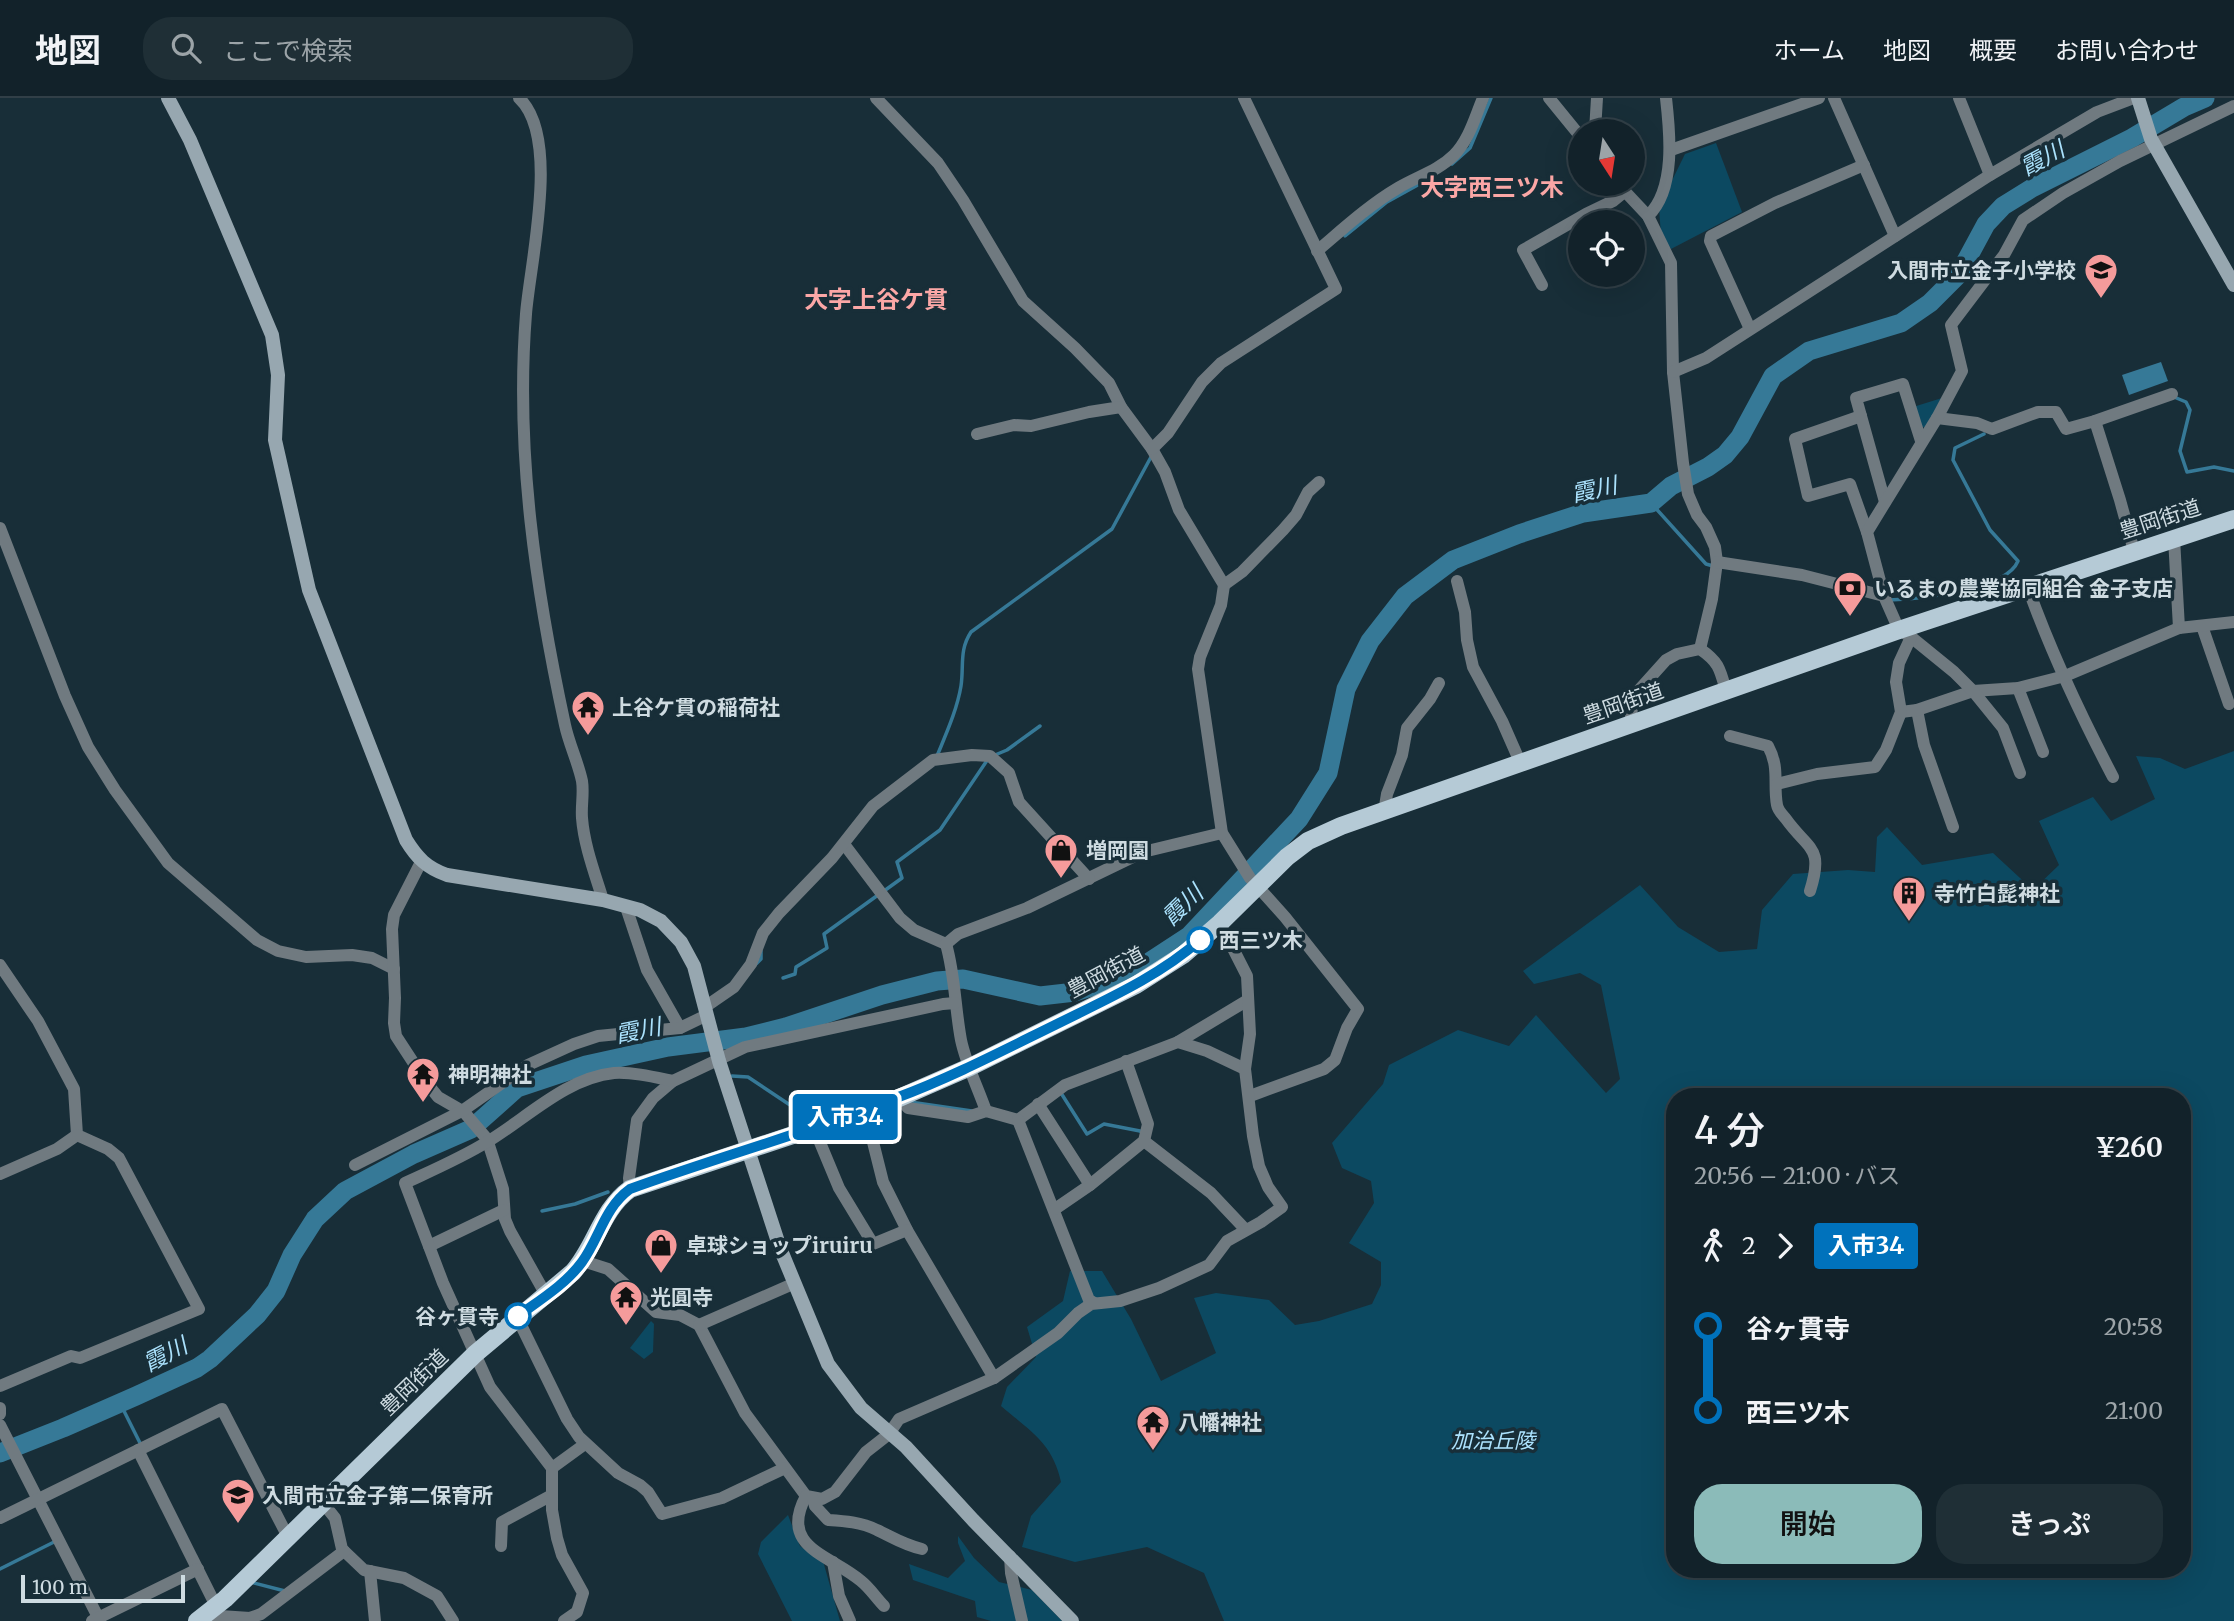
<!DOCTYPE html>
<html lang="ja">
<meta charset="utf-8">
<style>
body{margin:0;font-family:Merriweather,"Noto Sans JP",serif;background:#1f2f36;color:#f1f3f6;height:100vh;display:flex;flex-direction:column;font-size:26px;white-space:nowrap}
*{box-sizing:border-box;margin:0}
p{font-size:23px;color:#9ca4a8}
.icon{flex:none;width:38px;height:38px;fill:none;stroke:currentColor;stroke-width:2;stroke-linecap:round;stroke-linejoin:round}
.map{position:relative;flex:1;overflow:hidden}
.details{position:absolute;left:1666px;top:990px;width:525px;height:490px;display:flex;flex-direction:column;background:#12222a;border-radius:28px;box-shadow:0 7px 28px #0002,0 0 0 2px #313f47}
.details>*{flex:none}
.badge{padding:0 14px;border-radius:5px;font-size:24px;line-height:46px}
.needle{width:46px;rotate:168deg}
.buttons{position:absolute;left:1568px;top:21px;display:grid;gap:14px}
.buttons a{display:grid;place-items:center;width:77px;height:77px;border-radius:50%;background:#12222a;box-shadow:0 7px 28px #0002,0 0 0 2px #313f47;font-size:35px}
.scale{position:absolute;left:21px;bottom:18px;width:164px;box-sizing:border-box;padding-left:7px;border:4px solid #cedbe1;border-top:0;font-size:19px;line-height:24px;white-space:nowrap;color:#cedbe1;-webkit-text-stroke:5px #182e38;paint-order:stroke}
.map>.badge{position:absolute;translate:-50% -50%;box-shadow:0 0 0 4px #fff}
.legs{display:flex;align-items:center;gap:10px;height:77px;padding:0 28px;font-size:23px}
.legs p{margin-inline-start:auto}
.overview{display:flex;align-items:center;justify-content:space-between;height:119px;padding:0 28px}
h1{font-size:38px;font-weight:600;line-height:52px}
.button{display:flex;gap:14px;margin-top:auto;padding:14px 28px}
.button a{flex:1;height:80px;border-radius:28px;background:#8bbbb9;color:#111;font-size:28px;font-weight:600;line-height:80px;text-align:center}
.button a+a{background:#1f2f36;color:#f1f3f6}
ul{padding:0 28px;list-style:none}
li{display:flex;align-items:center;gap:24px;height:84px;font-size:26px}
li i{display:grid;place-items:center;width:10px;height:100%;margin:0 9px;background:currentColor}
li i::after{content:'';width:18px;height:18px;margin:-9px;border:5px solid;border-radius:50%;background:#12222a}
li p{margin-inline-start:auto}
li:first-child i{background:linear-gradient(#0000 50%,currentColor 0)}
li:last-child i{background:linear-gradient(currentColor 50%,#0000 0)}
header{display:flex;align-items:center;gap:42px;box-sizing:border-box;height:98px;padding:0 35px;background:#12222a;border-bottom:2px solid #313f47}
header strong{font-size:33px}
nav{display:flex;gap:38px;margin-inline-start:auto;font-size:24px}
.search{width:490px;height:63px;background:#1f2f36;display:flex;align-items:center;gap:18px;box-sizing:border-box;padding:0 24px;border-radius:28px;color:#9ca4a8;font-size:26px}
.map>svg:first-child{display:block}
</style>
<header>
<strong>地図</strong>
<div class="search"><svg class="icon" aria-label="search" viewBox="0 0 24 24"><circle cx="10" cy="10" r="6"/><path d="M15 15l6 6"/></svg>ここで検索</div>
<nav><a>ホーム</a><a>地図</a><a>概要</a><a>お問い合わせ</a></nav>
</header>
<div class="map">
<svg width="2234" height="1523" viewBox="0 0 2234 1523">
<rect width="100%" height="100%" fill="#182e38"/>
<g fill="#0c4961" fill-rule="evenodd">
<path d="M 1716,45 L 1742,114 L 1671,151 L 1661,138 L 1659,109 L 1685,56 Z"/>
<path d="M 1942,300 L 1926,329 L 1920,330 L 1913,309 Z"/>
<path d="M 2234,653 L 2234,1523 L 1224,1523 L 1204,1475 L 1147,1449 L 1075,1464 L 1022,1449 L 1031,1418 L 1061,1384 C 1053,1345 1029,1332 1001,1308 L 1007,1289 L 1036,1259 L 1027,1229 L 1063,1203 L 1070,1173 L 1102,1173 L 1131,1221 L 1161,1283 L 1216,1255 L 1194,1200 L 1216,1195 L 1269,1202 L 1295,1227 L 1319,1223 L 1372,1206 L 1381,1187 L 1381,1164 L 1349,1145 L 1374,1105 L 1371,1083 L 1342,1070 L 1332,1045 L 1383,986 L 1389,967 L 1458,932 L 1509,948 L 1536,917 L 1606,995 L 1620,981 L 1601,887 L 1580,875 L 1534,886 L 1523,873 L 1640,787 L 1678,829 L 1719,854 L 1757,851 L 1762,812 L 1793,776 L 1848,772 L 1875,774 L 1877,739 L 1887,729 L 1922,767 L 1993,755 L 2033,792 L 2059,767 L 2039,723 L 2093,699 L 2111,723 L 2155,701 L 2136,658 L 2160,660 L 2185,671 ZM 1675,999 L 2182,999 L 2182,1472 L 1675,1472 Z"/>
<path d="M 651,1223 L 654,1226 L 653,1254 L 644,1261 L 630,1250 Z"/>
<path d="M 788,1417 L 800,1448 L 823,1463 L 840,1523 L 792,1523 L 758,1456 L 761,1444 Z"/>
<path d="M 958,1438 L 974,1460 L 999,1484 L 1032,1492 L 1062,1523 L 991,1523 L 977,1519 L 975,1503 L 913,1482 L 909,1466 L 948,1480 L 965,1463 L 958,1445 Z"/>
</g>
<path fill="#367997" d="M 2161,264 L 2168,283 L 2129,297 L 2122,277 Z"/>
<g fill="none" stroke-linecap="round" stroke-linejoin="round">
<g stroke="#367997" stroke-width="3.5">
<path d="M 1452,66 L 1470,50 L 1491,0"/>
<path d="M 1345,138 L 1387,104 L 1425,83"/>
<path d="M 2174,299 L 2186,304 L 2190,312 L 2180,353 L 2187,374 L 2214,369 L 2234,373"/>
<path d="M 1651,405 L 1706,466 L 1713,468"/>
<path d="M 1889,502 C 1918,501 2006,493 2018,463 L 1990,432 L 1953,362 L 1955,350 L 1984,336"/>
<path d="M 995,657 L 1007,652 L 1040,628"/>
<path d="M 937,658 C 946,636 957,612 961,588 C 964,568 959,552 971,534 L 1112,431 L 1151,359"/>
<path d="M 884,793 L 902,780 L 897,764 L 940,732 L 988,661"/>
<path d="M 755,867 L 761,861 L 761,853"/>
<path d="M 783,880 L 795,876 L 796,869 L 827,850 L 824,836 L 878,797"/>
<path d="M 732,978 L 748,979 L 814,1023"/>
<path d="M 1061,995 L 1087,1036 L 1104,1026 L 1140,1033 L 1144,1036"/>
<path d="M 910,1004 L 972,1013"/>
<path d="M 542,1113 L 575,1106 L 608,1094"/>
<path d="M 120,1305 L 141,1347"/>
<path d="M 0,1471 L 56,1443"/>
<path d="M 250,1484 L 285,1493"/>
</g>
<path stroke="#367997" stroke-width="19" d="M 0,1355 L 63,1330 L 136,1298 L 197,1270 L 210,1261 L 257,1217 L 276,1193 L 292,1157 L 315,1121 L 345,1093 L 414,1056 L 471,1031 L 517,990 L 586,967 L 668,949 L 746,939 L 786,929 L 882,897 L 937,883 L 963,881 L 1040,898 L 1075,894 L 1107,884 L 1137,872 L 1189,838 L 1299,721 L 1328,675 L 1346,591 L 1370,543 L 1405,498 L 1453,462 L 1519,436 L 1583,415 L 1651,405 L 1671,388 L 1708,369 L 1725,357 L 1740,339 L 1773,278 L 1809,253 L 1901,225 L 1930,205 L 1959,176 L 1986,126 L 2003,108 L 2032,90 L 2132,40 L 2184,9 L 2205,0"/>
<g stroke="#707a80" stroke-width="12">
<path d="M 519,0 C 561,39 530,164 526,216 C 515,354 536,493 565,627 C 569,646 578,664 582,683 C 584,695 581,707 582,720 C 584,747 595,776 603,802"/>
<path d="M 876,0 L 938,65 L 963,102 L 1023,203 L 1075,250 L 1109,285 L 1121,309 L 1152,351 L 1165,374 L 1179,412 L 1224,487 L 1221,507 L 1200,559 L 1198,571 L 1222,735 L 1250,780 L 1285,819 L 1358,911 L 1347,930 L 1335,962 L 1324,971 L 1250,998"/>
<path d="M 1549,0 L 1580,38"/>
<path d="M 1834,0 L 1895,138"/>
<path d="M 1959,0 L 1990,77"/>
<path d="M 1595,33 L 1597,0"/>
<path d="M 1671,52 L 1819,0"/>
<path d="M 1618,86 L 1648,118 L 1671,165 L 1673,274 L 1683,365 L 1688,396 L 1697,417 L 1706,429 L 1715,449 L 1717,464 L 1712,501 L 1700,551"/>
<path d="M 1648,118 C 1676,91 1670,35 1666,0"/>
<path d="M 1317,153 C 1343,131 1369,107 1398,90 C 1416,79 1438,73 1454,57 C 1469,42 1475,19 1483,0"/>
<path d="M 1542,187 L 1523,152 L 1586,116 L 1613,103 L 1624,94"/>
<path d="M 1750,231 L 1710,143 L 1711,138 L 1775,105 L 1864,67"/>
<path d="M 1673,274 L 1706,260 L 1990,77 L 2097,14 L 2134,0"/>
<path d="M 1861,318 L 1795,341 L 1808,398 L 1850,386 L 1867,434"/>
<path d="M 1937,320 L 1977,325 L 1992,331 L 2038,314 L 2056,314 L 2066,331 L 2095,323 L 2172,296"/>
<path d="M 2095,323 L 2120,402 L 2134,453"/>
<path d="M 977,336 L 1014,327 L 1031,328 L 1089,314 L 1121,309"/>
<path d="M 1152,351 L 1168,335 L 1202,284 L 1221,265 L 1336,191 L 1244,0"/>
<path d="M 1885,404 L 1856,300 L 1903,286 L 1921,343"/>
<path d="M 0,430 L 65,598 L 88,649 L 115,692 L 168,765 L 257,842 L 278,853 L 306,859 L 352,857 L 372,860 L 394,871"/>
<path d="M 2174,440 L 2179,530"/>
<path d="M 1717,464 L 1802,477 L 1884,498"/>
<path d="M 1457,483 L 1465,514 L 1467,542 L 1473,569 L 1502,623 L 1520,664"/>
<path d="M 1224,487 L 1242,474 L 1283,432 L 1296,417 L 1308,394 L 1319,384"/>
<path d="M 2028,490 C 2051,554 2081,618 2113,679"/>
<path d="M 2202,528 L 2229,606"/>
<path d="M 2018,590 L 2043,654"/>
<path d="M 1917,612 L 1924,647 L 1953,729"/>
<path d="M 1901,614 L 1917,612 L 1973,593 L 2018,590 L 2065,578 L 2179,530 L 2234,524"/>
<path d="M 1630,628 L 1632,609 L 1639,592 L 1666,562 L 1677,556 L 1700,551 C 1719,564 1720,571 1726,593"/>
<path d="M 1730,638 L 1768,648 C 1780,670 1773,685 1777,707 C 1778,713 1783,717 1786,721 C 1809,753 1824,748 1810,793"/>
<path d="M 2020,675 L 2003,630 L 1973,593 L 1954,574 L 1911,539 L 1899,532 L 1884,498 L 1867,434 L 1937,320 L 1962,273 L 1951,227 L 2004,157 L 2023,122 L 2063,95 L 2120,63 L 2234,8"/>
<path d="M 1777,686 L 1817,676 L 1875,669 L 1886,652 L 1901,614 L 1896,584 L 1899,565 L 1911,539"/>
<path d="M 1384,714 L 1387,696 L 1402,657 L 1407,630 L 1430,601 L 1439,585"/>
<path d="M 844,746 L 900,820 L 914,832 L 946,846"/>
<path d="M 421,764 L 394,817 L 392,831 L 395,900 L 394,925 L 396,938 L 426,984 L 438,999 L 464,1014 L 487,1041 L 503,1091 L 505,1121 L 510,1133 L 546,1197"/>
<path d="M 626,809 L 647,872 L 680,930"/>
<path d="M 946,846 L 958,836 L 1027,810 L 1143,754 L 1222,735"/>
<path d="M 946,846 C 955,877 955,910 961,942 C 966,966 978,990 986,1013"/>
<path d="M 0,867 L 38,923 L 74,991 L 77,1037 L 108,1051 L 119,1060 L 199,1211 L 80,1260 L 71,1258 L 0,1288"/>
<path d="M 705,909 L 734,889 L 751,866 L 763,835 L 779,815 L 832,760 L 873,708 L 933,662 L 972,657 L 990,658 L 1009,675 L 1019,704 L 1089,781"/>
<path d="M 1178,944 L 1248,902"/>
<path d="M 899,1000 L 908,1010 L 968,1019 L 986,1013 L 1018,1022"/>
<path d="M 1038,1006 L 1090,1087"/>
<path d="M 865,1012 L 883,1084 L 907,1132 L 994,1280"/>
<path d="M 1018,1022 L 1065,987 L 1178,944 L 1207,953 L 1245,971"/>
<path d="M 1018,1022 L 1089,1202 L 1094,1205"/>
<path d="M 814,1030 L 839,1090 L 873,1146 L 907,1132"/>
<path d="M 1144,1043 L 1211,1095 L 1245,1131"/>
<path d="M 355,1067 L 462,1013 L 528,967 L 574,946 L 598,938 L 680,930 L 707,917"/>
<path d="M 0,1076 L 57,1051 L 77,1037"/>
<path d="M 630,1091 L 629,1080 L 637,1022 L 653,1000 L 673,983 L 745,949 L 943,906 L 955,905"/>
<path d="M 1055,1111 L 1090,1087 L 1144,1043 L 1148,1026 L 1126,963"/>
<path d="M 429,1148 L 504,1112"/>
<path d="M 583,1163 L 608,1171 L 656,1214 L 680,1217 L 699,1227 L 745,1315 L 806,1398 L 822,1401 L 835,1394 L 866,1354 L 889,1336 L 899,1321 L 994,1280 L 1058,1235 L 1078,1215 L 1091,1206 L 1120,1203 L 1159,1190 L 1209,1167 L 1227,1143 L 1261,1124 L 1282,1109 L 1268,1089 L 1259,1068 L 1253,1038 L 1245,971 L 1250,936 L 1247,878 L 1220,825"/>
<path d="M 517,1219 L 567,1321 L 579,1339 L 618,1375 L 640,1387 L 648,1394 L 662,1416 L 722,1400 L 785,1370"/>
<path d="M 699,1227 L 795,1185"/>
<path d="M 0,1310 L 0,1316"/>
<path d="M 0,1327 L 100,1523"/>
<path d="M 138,1352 L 216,1508"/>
<path d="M 552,1370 L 585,1346"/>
<path d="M 806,1398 C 778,1450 831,1457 861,1483 C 870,1490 876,1500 884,1508"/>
<path d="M 813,1401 L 815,1408 L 828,1422 C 844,1423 861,1424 877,1432 C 892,1439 904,1447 922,1451"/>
<path d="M 323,1405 L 335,1420 L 342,1451 L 364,1472 L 404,1480 L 437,1498 L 453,1523"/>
<path d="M 0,1420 L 222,1311 L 288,1439"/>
<path d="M 501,1448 L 502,1424 L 552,1397"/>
<path d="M 1010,1458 L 1011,1475 L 1022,1523"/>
<path d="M 833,1464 L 839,1498 L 850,1523"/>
<path d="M 370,1473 L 375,1523"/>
<path d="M 205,1517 L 250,1520 L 261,1516 L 344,1453"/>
<path d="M 92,1523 L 198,1471"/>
<path d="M 564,1523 L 577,1514 L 583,1495 L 562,1457 L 557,1440 L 552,1412 L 552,1370 L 490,1289 L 443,1185 L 405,1085 C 433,1072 461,1060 487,1044 C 527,1020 566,980 614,975 C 634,974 654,979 673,983"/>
</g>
<g stroke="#97a7b0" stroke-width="14">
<path d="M 168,0 L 190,42 L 272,237 L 278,277 L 275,342 L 309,492 L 406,742 C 417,760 427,770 447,777 L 603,802 L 640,812 L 661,823 L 681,844 L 694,868 L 719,963 L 780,1150 L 828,1266 L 861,1310 L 906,1349 L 973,1422 L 1072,1523"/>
<path d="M 2138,0 L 2151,41 L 2234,187"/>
</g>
<path stroke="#b5cad6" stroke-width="18" d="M 197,1523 L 225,1501 L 475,1256 L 573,1174 C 596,1148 601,1112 630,1091 L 814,1030 L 899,1000 L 970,969 L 1136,887 L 1183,857 L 1220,825 L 1287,759 L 1308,743 L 1341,728 L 1899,532 L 2234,421"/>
</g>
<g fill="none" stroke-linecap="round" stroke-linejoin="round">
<defs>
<path id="line-1" d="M 518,1218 C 540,1202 566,1186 582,1164 C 600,1139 604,1110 630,1091 C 718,1059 809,1034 896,1000 C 950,980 1002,953 1055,927 C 1105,902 1158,879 1200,842"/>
</defs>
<use href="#line-1" stroke="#fff" stroke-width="16"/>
<use href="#line-1" stroke="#0072bc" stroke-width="10"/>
</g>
<defs>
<symbol id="school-pin" viewBox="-11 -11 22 30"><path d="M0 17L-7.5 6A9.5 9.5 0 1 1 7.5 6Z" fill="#f59b9b" stroke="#182e38"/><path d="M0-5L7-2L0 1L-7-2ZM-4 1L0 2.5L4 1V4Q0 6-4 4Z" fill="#111"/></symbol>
<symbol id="bank-pin" viewBox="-11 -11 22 30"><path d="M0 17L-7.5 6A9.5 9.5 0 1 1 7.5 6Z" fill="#f59b9b" stroke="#182e38"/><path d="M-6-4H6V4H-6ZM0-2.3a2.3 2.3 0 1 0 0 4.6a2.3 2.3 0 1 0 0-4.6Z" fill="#111"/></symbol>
<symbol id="temple-pin" viewBox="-11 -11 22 30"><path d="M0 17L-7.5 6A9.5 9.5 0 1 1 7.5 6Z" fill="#f59b9b" stroke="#182e38"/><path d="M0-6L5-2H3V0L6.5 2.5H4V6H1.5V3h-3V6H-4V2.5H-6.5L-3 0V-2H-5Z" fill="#111"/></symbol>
<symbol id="shop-pin" viewBox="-11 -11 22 30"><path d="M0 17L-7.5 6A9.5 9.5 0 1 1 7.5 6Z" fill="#f59b9b" stroke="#182e38"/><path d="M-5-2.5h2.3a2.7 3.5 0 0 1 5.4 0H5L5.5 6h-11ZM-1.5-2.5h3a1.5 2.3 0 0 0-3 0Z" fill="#111"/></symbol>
<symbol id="building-pin" viewBox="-11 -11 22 30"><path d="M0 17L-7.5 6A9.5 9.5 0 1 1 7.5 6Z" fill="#f59b9b" stroke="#182e38"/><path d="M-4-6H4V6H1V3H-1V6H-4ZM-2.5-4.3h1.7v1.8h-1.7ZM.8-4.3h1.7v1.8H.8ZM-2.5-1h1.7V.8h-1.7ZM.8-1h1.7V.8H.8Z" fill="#111"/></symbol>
</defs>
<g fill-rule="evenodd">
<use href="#school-pin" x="2082" y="153" width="38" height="52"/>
<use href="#bank-pin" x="1831" y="471" width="38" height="52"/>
<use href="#temple-pin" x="569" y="590" width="38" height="52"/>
<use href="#shop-pin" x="1042" y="733" width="38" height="52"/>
<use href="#building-pin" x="1890" y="776" width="38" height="52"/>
<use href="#temple-pin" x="404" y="957" width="38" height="52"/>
<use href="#shop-pin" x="642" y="1128" width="38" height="52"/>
<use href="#temple-pin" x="607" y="1180" width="38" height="52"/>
<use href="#temple-pin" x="1134" y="1305" width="38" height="52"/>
<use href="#school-pin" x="219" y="1378" width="38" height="52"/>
</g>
<g fill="#fff" stroke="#0072bc" stroke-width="3.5">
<circle cx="1200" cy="842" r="12"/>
<circle cx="518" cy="1218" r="12"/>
</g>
<g text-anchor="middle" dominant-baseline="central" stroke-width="7" stroke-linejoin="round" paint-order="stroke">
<g font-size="21" font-weight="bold" fill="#cedbe1" stroke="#182e38" text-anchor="start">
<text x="2076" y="172" text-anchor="end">入間市立金子小学校</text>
<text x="1874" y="490">いるまの農業協同組合 金子支店</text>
<text x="612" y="609">上谷ケ貫の稲荷社</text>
<text x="1086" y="752">増岡園</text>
<text x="1934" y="795">寺竹白髭神社</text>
<text x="448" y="976">神明神社</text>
<text x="686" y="1147">卓球ショップiruiru</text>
<text x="650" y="1199">光圓寺</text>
<text x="1178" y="1324">八幡神社</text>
<text x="262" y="1397">入間市立金子第二保育所</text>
</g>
<g font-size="21" fill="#cedbe1" stroke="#182e38">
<text transform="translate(2160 421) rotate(-18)">豊岡街道</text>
<text transform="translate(1623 605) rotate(-19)">豊岡街道</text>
<text transform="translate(1106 874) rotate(-28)">豊岡街道</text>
<text transform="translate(414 1284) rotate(-44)">豊岡街道</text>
</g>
<g font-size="21" font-weight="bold" fill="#cedbe1" stroke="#182e38" text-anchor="start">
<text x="1219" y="842">西三ツ木</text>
<text x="499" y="1218" text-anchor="end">谷ヶ貫寺</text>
</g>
<g font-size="21" font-style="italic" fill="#ade3fe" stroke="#182e38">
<text x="1493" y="1342">加治丘陵</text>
</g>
<g font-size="23" font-style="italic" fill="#abe2fd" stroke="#182e38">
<text transform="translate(2042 60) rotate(-28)">霞川</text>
<text transform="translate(1594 391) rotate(-12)">霞川</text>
<text transform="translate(1182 807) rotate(-44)">霞川</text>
<text transform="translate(638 932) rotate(-11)">霞川</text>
<text transform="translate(165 1256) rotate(-27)">霞川</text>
</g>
<g font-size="24" font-weight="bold" fill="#fba7a6" stroke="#182e38">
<text x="1492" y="89">大字西三ツ木</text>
<text x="876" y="201">大字上谷ケ貫</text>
</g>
</g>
</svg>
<div class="buttons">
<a><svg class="needle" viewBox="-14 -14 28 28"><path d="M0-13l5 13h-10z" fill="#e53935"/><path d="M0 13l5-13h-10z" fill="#9ca4a8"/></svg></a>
<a><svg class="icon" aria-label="locate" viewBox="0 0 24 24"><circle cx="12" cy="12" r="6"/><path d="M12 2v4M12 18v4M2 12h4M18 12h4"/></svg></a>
</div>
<div class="scale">100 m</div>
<b class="badge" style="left:845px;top:1019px;background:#0072bc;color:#fff">入市34</b>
<section class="details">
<div class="overview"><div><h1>4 分</h1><p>20:56 – 21:00 · バス</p></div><b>¥260</b></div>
<div class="legs"><svg class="icon" aria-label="walk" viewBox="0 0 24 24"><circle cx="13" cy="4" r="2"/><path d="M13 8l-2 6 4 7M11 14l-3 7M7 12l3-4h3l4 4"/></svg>2<svg class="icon" aria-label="forward" viewBox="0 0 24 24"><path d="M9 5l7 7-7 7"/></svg><b class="badge" style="background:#0072bc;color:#fff">入市34</b></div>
<ul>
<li><i style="color:#0072bc"></i><b>谷ヶ貫寺</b><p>20:58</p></li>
<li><i style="color:#0072bc"></i><b>西三ツ木</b><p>21:00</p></li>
</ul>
<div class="button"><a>開始</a><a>きっぷ</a></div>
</section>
</div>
